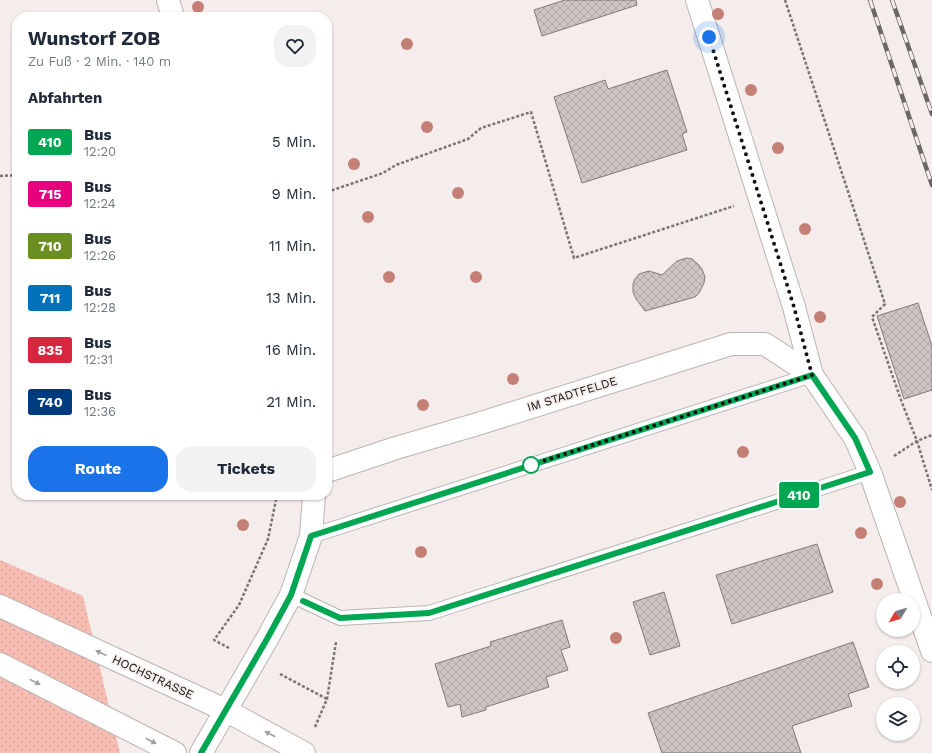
<!DOCTYPE html>
<html lang="de">
<meta charset="utf-8">
<style>
body{margin:0;font-family:"Work Sans",sans-serif;background:#f2f2f3;color:#1f2937;height:100vh;display:flex;flex-direction:column;font-size:15px;white-space:nowrap}
*{box-sizing:border-box;margin:0}
p{font-size:13px;color:#747a83}
.icon{flex:none;width:22px;height:22px;fill:none;stroke:currentColor;stroke-width:2;stroke-linecap:round;stroke-linejoin:round}
.map{position:relative;flex:1;overflow:hidden}
.side{position:absolute;left:12px;top:12px;width:320px;height:488px;display:flex;flex-direction:column;background:#fff;border-radius:16px;box-shadow:0 1px 3px #0004}
.side>*{flex:none}
.badge{padding:0 8px;border-radius:3px;font-size:14px;line-height:26px}
.needle{width:26px;rotate:232deg}
.fabs{position:absolute;left:876px;top:593px;display:grid;gap:8px}
.fabs a{display:grid;place-items:center;width:44px;height:44px;border-radius:50%;background:#fff;box-shadow:0 1px 3px #0004;font-size:20px}
.you{position:absolute;width:20px;height:20px;margin:-10px;border:3px solid #fff;border-radius:50%;background:#1a73e8;box-shadow:0 0 0 6px #1a73e833}
.map>.badge{position:absolute;translate:-50% -50%;box-shadow:0 0 0 2px #fff}
h2{padding:0 16px;font-size:15px;line-height:36px}
.round{display:grid;place-items:center;flex:none;width:42px;height:42px;border-radius:16px;background:#f2f2f3}
.overview{display:flex;align-items:center;justify-content:space-between;height:68px;padding:0 16px}
h1{font-size:19px;font-weight:700;line-height:30px}
.button{display:flex;gap:8px;margin-top:auto;padding:8px 16px}
.button a{flex:1;height:46px;border-radius:16px;background:#1a73e8;color:#fff;font-size:16px;font-weight:700;line-height:46px;text-align:center}
.button a+a{background:#f2f2f3;color:#1f2937}
ul{padding:0;list-style:none}
li{display:flex;align-items:center;gap:12px;height:52px;padding:0 16px}
li div{flex:1}
li b{display:block;font-size:15px}
li em{font-style:normal}
li .badge{min-width:44px;font-weight:700;text-align:center}
.map>svg:first-child{display:block}
</style>
<div class="map">
<svg width="932" height="753" viewBox="0 0 932 753">
<defs>
<pattern id="grass-dots" width="8" height="8" patternUnits="userSpaceOnUse"><rect width="8" height="8" fill="#f8bdb2"/><path d="M2 2h.1M6 6h.1" fill="none" stroke="#d4a198" stroke-width="1.8" stroke-linecap="round"/></pattern>
<pattern id="building-cross-hatch" width="8" height="8" patternUnits="userSpaceOnUse"><rect width="8" height="8" fill="#ccc5c4"/><path d="M0 0l8 8M0 8l8-8" fill="none" stroke="#aea8a7"/></pattern>
</defs>
<rect width="100%" height="100%" fill="#f4edec"/>
<path fill="url(#grass-dots)" d="M 0,560 L 83,596 L 120,753 L 0,753 Z"/>
<g fill="url(#building-cross-hatch)" stroke="#807a78">
<path d="M 565,0 L 636,0 L 637,5 L 542,36 L 534,10 Z"/>
<path d="M 667,70 L 687,132 L 682,134 L 687,150 L 582,183 L 554,97 L 605,80 L 608,89 Z"/>
<path d="M 687,258 L 692,259 L 698,264 L 702,269 L 705,277 L 704,283 L 699,293 L 695,297 L 645,311 L 636,299 L 633,292 L 633,284 L 635,279 L 639,274 L 649,271 L 662,275 L 677,261 Z"/>
<path d="M 918,303 L 932,346 L 932,390 L 904,399 L 877,316 Z"/>
<path d="M 817,544 L 833,592 L 732,624 L 716,575 Z"/>
<path d="M 664,592 L 680,646 L 650,655 L 633,602 Z"/>
<path d="M 562,620 L 570,647 L 561,650 L 568,670 L 546,677 L 549,687 L 486,707 L 486,710 L 462,717 L 460,704 L 448,707 L 435,664 L 491,646 L 490,642 Z"/>
<path d="M 853,642 L 869,687 L 848,694 L 852,706 L 792,726 L 801,753 L 662,753 L 648,713 Z"/>
</g>
<g fill="none" stroke-linecap="round" stroke-linejoin="round">
<defs>
<g id="service">
<path d="M 311,536 L 812,375"/>
<path d="M 291,595 L 340,618 L 429,613 L 870,472"/>
</g>
<g id="minor">
<path d="M 168,0 L 173,17"/>
<path d="M 697,0 L 794,307 L 812,375"/>
</g>
<g id="tertiary">
<path d="M 327,471 L 396,448 L 481,423 L 731,344 L 765,344 L 812,375 L 855,438 L 870,472 L 932,651"/>
<path d="M 201,753 L 267,639 L 291,595 L 311,536 L 314,495"/>
</g>
<g id="primary">
<path d="M 0,606 L 225,710 L 304,753"/>
<path d="M 0,664 L 175,753"/>
</g>
</defs>
<use href="#service" stroke="#bbb4b3" stroke-width="16"/>
<use href="#minor" stroke="#bbb4b3" stroke-width="24"/>
<use href="#tertiary" stroke="#bbb4b3" stroke-width="24"/>
<use href="#primary" stroke="#bbb4b3" stroke-width="24"/>
<g stroke="#797574" stroke-width="2.5" stroke-dasharray="3 2" stroke-linecap="butt">
<path d="M 785,0 L 885,304 L 872,317 L 901,400 L 917,441 L 932,490"/>
<path d="M 0,176 L 17,175"/>
<path d="M 327,192 L 383,173 L 396,165 L 468,139 L 481,128 L 531,112 L 574,258 L 734,206"/>
<path d="M 894,456 L 917,441 L 932,435"/>
<path d="M 229,648 L 214,640 L 239,605 L 268,539 L 277,495"/>
<path d="M 280,674 L 327,699"/>
<path d="M 315,727 L 327,699 L 336,642"/>
</g>
<use href="#service" stroke="#fff" stroke-width="14"/>
<use href="#minor" stroke="#fff" stroke-width="22"/>
<use href="#tertiary" stroke="#fff" stroke-width="22"/>
<use href="#primary" stroke="#fff" stroke-width="22"/>
<defs>
<g id="rail">
<path d="M 870,0 L 932,185"/>
<path d="M 892,0 L 932,114"/>
</g>
</defs>
<use href="#rail" stroke="#6a6766" stroke-width="4.5"/>
<use href="#rail" stroke="#f4edec" stroke-width="3" stroke-dasharray="9" stroke-linecap="butt"/>
</g>
<g fill="#c48076">
<circle cx="198" cy="7" r="6"/>
<circle cx="718" cy="14" r="6"/>
<circle cx="407" cy="44" r="6"/>
<circle cx="751" cy="90" r="6"/>
<circle cx="427" cy="127" r="6"/>
<circle cx="778" cy="148" r="6"/>
<circle cx="354" cy="164" r="6"/>
<circle cx="458" cy="193" r="6"/>
<circle cx="368" cy="217" r="6"/>
<circle cx="805" cy="229" r="6"/>
<circle cx="389" cy="277" r="6"/>
<circle cx="476" cy="277" r="6"/>
<circle cx="820" cy="317" r="6"/>
<circle cx="513" cy="379" r="6"/>
<circle cx="423" cy="405" r="6"/>
<circle cx="743" cy="452" r="6"/>
<circle cx="900" cy="502" r="6"/>
<circle cx="243" cy="525" r="6"/>
<circle cx="861" cy="533" r="6"/>
<circle cx="421" cy="552" r="6"/>
<circle cx="877" cy="584" r="6"/>
<circle cx="616" cy="638" r="6"/>
</g>
<defs><path id="oneway-solid" d="M-6-.8H1V-3.2L6.5 0L1 3.2V.8H-6Z"/></defs>
<g fill="#a1a09f">
<use href="#oneway-solid" transform="translate(101 653) rotate(-155)"/>
<use href="#oneway-solid" transform="translate(35 682) rotate(27)"/>
<use href="#oneway-solid" transform="translate(270 734) rotate(-152)"/>
<use href="#oneway-solid" transform="translate(151 741) rotate(27)"/>
</g>
<g fill="none" stroke-linecap="round" stroke-linejoin="round">
<defs>
<path id="line" d="M 201,753 L 267,639 L 291,595 L 311,536 L 812,375 L 855,438 L 870,472 L 429,613 L 340,618 L 303,601"/>
</defs>
<use href="#line" stroke="#fff" stroke-width="9"/>
<use href="#line" stroke="#00a651" stroke-width="6"/>
<path stroke="#131110" stroke-width="4" stroke-dasharray="0 7.2" d="M 531,465 L 524,467 L 812,375 L 794,307 L 709,37"/>
</g>
<circle fill="#fff" stroke="#00a651" stroke-width="2" cx="531" cy="465" r="8"/>
<g text-anchor="middle" dominant-baseline="central" stroke-width="3.5" stroke-linejoin="round" paint-order="stroke">
<g font-size="12" fill="#131110" stroke="#f4edec">
<text transform="translate(572 394) rotate(-17)">IM STADTFELDE</text>
<text transform="translate(153 677) rotate(25)">HOCHSTRASSE</text>
</g>
</g>
</svg>
<div class="fabs">
<a><svg class="needle" viewBox="-14 -14 28 28"><path d="M0-13l5 13h-10z" fill="#e53935"/><path d="M0 13l5-13h-10z" fill="#747a83"/></svg></a>
<a><svg class="icon" aria-label="locate" viewBox="0 0 24 24"><circle cx="12" cy="12" r="6"/><path d="M12 2v4M12 18v4M2 12h4M18 12h4"/></svg></a>
<a><svg class="icon" aria-label="layers" viewBox="0 0 24 24"><path d="M12 4l9 5-9 5-9-5zM3 14l9 5 9-5"/></svg></a>
</div>
<div class="you" style="left:709px;top:37px"></div>
<b class="badge" style="left:799px;top:495px;background:#00a651;color:#fff">410</b>
<section class="side">
<div class="overview"><div><h1>Wunstorf ZOB</h1><p>Zu Fuß · 2 Min. · 140 m</p></div><a class="round"><svg class="icon" aria-label="heart" viewBox="0 0 24 24"><path d="M12 20l-8-8c-3-5 5-10 8-4 3-6 11-1 8 4z"/></svg></a></div>
<h2>Abfahrten</h2>
<ul>
<li><span class="badge" style="background:#00a651;color:#fff">410</span><div><b>Bus</b><p>12:20</p></div><em>5 Min.</em></li>
<li><span class="badge" style="background:#e6007e;color:#fff">715</span><div><b>Bus</b><p>12:24</p></div><em>9 Min.</em></li>
<li><span class="badge" style="background:#6b8e23;color:#fff">710</span><div><b>Bus</b><p>12:26</p></div><em>11 Min.</em></li>
<li><span class="badge" style="background:#0072bc;color:#fff">711</span><div><b>Bus</b><p>12:28</p></div><em>13 Min.</em></li>
<li><span class="badge" style="background:#d7263d;color:#fff">835</span><div><b>Bus</b><p>12:31</p></div><em>16 Min.</em></li>
<li><span class="badge" style="background:#003b80;color:#fff">740</span><div><b>Bus</b><p>12:36</p></div><em>21 Min.</em></li>
</ul>
<div class="button"><a>Route</a><a>Tickets</a></div>
</section>
</div>
